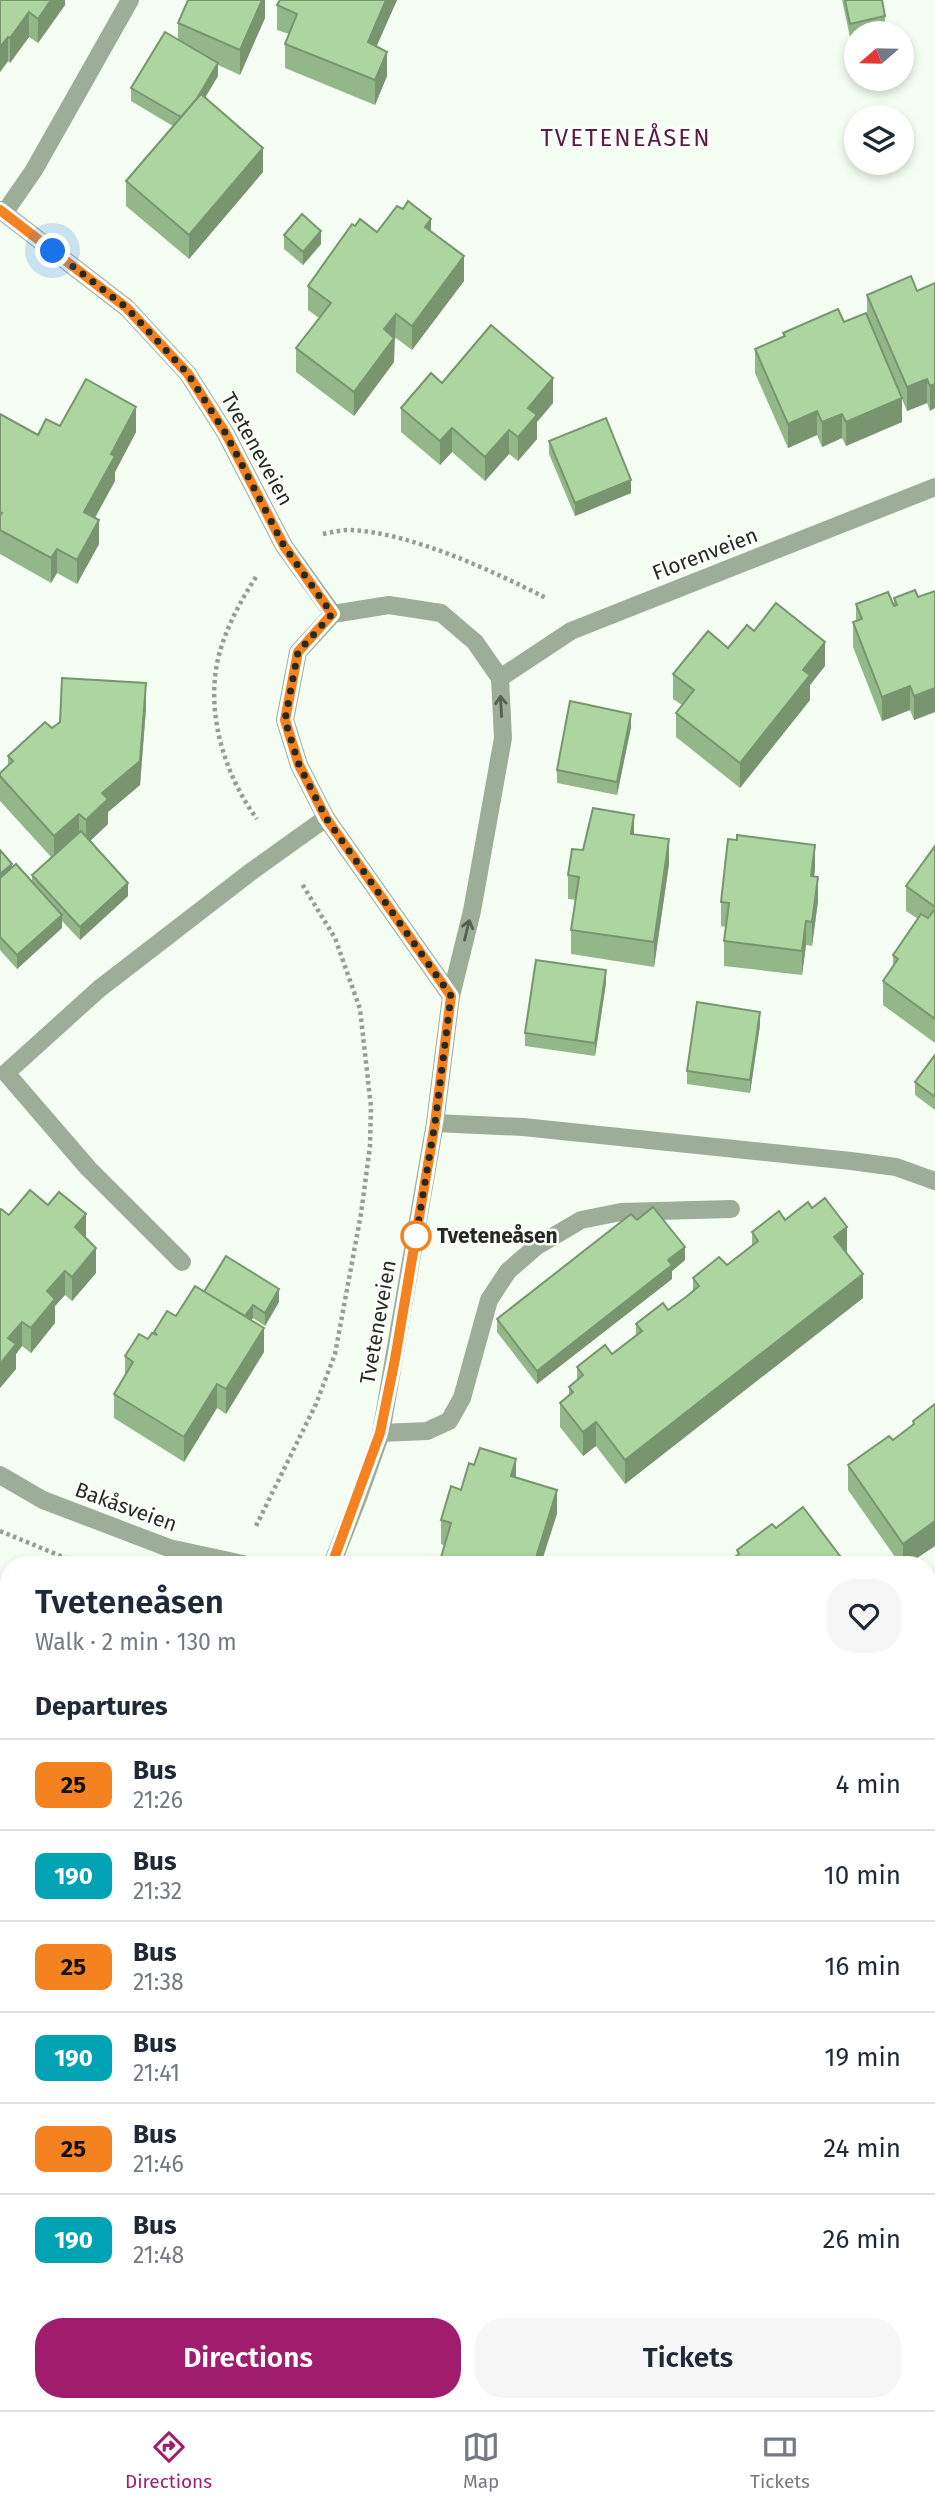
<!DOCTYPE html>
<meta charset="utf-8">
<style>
body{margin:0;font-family:"Fira Sans",sans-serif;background:#f6f6f7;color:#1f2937;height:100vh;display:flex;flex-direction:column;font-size:26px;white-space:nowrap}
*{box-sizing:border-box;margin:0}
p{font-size:23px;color:#747a83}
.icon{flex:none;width:38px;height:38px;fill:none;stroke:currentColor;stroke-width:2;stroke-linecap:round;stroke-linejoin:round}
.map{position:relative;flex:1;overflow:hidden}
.sheet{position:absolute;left:0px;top:1556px;width:936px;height:856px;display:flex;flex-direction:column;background:#fff;border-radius:28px 28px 0 0;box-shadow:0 4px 10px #0003}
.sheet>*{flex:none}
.badge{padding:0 14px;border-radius:10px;font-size:24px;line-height:46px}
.needle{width:46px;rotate:250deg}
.buttons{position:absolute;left:844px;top:21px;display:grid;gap:14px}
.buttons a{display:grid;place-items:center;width:70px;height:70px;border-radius:50%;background:#fff;box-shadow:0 4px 10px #0003;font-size:35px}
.you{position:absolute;width:35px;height:35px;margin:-18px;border:5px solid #fff;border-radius:50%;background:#1a73e8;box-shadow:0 0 0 10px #1a73e833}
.map>.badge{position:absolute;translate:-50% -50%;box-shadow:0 0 0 4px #fff}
h2{padding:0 35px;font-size:26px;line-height:63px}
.round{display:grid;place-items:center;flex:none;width:74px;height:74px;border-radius:28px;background:#f6f6f7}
.head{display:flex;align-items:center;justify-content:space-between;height:119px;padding:0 35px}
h1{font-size:33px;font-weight:600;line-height:52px}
.button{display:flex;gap:14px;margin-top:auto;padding:14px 35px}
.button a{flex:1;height:80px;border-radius:28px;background:#a01d6d;color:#fff;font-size:28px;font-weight:600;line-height:80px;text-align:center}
.button a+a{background:#f6f6f7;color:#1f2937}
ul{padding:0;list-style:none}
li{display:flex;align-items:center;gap:21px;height:91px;padding:0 35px;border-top:2px solid #e0e1e3}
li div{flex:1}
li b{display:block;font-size:26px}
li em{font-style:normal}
li .badge{min-width:77px;font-weight:700;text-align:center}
.tabs{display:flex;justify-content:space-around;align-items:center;height:98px;border-top:2px solid #e0e1e3;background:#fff;font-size:19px;color:#747a83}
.tabs a{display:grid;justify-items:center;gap:4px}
.tabs .selected{color:#a01d6d}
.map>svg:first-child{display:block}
</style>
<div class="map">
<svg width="935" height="2410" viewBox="0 0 935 2410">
<rect width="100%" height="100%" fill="#f5fef2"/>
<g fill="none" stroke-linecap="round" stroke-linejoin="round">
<g stroke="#959e92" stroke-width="4.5" stroke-dasharray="3.5 3.5" stroke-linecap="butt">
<path d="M 323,534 C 332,532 341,530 350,530 C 409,532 493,571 546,598"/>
<path d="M 256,577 C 243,597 232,617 224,639 C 201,699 221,770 257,819"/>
<path d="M 256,1526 L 316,1404 L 335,1354 L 361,1214 L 370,1146 L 371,1107 L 360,1009 L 335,938 L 302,884"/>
<path d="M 0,1531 L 80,1564"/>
<path d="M 928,1948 L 935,1951"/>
<path d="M 928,2394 L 935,2389"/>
<path d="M 904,2410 L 914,2403"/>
</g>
<g stroke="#9cae97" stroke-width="18">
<path d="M 0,210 L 127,308 L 188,374 L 226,434 L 284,546 L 333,614"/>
<path d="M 5,212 L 34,170 L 130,0"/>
<path d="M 500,678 L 571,631 L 935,487"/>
<path d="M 435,1123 L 523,1127 L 851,1161 L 896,1167 L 935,1181"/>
<path d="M 182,1262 L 88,1168 L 6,1073 L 99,989 L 252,871 L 326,818"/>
<path d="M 381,1433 L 427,1431 L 449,1421 L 462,1398 L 489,1300 L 508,1271 L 537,1246 L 581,1220 L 621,1212 L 731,1209"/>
<path d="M 0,1475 L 43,1500 L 169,1548 L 243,1564"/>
<path d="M 332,1564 L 358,1498 L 381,1433 L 435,1123 L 451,996 L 472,911 L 503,738 L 500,678 L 475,642 L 441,613 L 389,605 L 333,614 L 298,652 L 285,720 L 299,765 L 326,818 L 451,996"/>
<path d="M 928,1725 L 932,1733 L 935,1782"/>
<path d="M 928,1868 L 935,1869"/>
</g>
</g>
<g fill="#94b78a">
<path d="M 0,0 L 65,0 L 65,5 L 38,43 L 29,37 L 10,63 L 8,61 L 0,72 Z"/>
<path d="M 265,0 L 265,18 L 240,75 L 218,65 L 218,76 L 205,98 L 263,172 L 189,259 L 126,206 L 126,181 L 173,126 L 131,101 L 131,88 L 178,40 L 178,23 Z"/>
<path d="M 280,0 L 397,0 L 376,46 L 387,76 L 375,105 L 285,68 L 285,44 L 289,34 L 277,30 L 277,5 Z"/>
<path d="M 842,0 L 882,0 L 885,16 L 885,30 L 867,33 L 856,33 L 856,35 L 850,37 Z"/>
<path d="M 431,231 L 464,281 L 412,350 L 396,338 L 394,340 L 394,362 L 354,416 L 296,372 L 296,348 L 319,318 L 308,310 L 308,286 L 377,232 Z"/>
<path d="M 284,235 L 321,244 L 303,265 L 284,249 Z"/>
<path d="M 935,283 L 930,411 L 927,403 L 907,411 L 902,399 L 902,422 L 846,446 L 842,438 L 822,447 L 817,435 L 788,448 L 755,373 L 755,349 L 783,337 L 783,333 L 844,322 L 867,315 L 867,295 L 917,291 Z"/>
<path d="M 442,383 L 553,403 L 537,422 L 537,439 L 518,461 L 509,454 L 485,481 L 452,452 L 440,465 L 401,432 L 401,408 Z"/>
<path d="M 0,414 L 38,435 L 60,426 L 136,432 L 115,472 L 115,481 L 95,518 L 99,544 L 77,584 L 57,573 L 51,583 L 0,554 Z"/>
<path d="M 549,441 L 631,493 L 575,516 L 549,454 Z"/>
<path d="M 935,591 L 935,712 L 914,720 L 910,710 L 882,721 L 853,647 L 853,622 L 856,621 L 856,604 L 894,606 L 894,598 L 918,597 Z"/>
<path d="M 754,631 L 825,666 L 810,685 L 810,700 L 740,788 L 676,737 L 676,713 L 682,705 L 673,699 L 673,674 L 728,648 Z"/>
<path d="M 146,708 L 140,785 L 108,812 L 108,824 L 90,841 L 128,896 L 80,940 L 62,921 L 62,928 L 17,969 L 0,950 L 0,850 L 12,867 L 32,881 L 32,875 L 52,858 L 0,801 L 0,773 L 8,766 L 8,756 L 52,728 Z"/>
<path d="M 631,727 L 617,795 L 557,783 L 557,770 Z"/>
<path d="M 634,835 L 669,864 L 654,967 L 571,954 L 571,930 L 576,900 L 568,899 L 568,875 L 583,850 Z"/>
<path d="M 935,846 L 935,1043 L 883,1005 L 883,981 L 893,967 L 893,955 L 918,919 L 906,911 L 906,886 Z"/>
<path d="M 815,869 L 814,876 L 818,901 L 812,946 L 806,945 L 802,975 L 724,966 L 724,941 L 726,927 L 721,926 L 721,902 Z"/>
<path d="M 606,983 L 595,1056 L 525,1046 L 525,1033 Z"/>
<path d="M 760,1025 L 750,1093 L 687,1084 L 687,1071 Z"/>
<path d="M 935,1055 L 935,1110 L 915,1095 L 915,1082 Z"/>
<path d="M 0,1210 L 9,1215 L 86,1238 L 96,1273 L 72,1301 L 65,1295 L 55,1306 L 55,1323 L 31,1353 L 22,1346 L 16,1354 L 16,1369 L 0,1388 Z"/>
<path d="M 637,1220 L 685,1260 L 672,1271 L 672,1279 L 537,1384 L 497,1332 L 497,1319 Z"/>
<path d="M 785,1220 L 847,1251 L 846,1252 L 863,1298 L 625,1484 L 596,1446 L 583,1456 L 560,1427 L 560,1403 L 569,1395 L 569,1387 L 577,1380 L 577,1367 L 612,1354 L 636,1336 L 636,1324 L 668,1310 L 693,1291 L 693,1278 L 727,1265 L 752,1246 L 752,1232 Z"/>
<path d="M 204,1292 L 279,1302 L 265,1326 L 253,1318 L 251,1320 L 264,1352 L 226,1414 L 217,1408 L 184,1462 L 114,1418 L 114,1394 L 125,1375 L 125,1356 L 148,1339 L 154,1334 L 154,1332 L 176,1316 Z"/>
<path d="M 935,1404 L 935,1546 L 908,1564 L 900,1564 L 848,1490 L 848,1465 L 893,1440 L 913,1425 L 913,1421 Z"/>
<path d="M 516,1478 L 557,1514 L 440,1561 L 445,1546 L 441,1544 L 441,1520 L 461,1490 Z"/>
<path d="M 746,2403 L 770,2403 L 759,2410 L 751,2410 Z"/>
</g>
<g fill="#789570">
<path d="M 51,0 L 65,0 L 65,5 L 38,43 L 38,19 Z"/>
<path d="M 262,0 L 265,0 L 265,18 L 240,75 L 240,50 Z"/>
<path d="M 386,0 L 397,0 L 368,66 L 368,42 Z"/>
<path d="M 29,12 L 29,37 L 10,63 L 10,38 Z"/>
<path d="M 8,37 L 8,61 L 0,72 L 0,47 Z"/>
<path d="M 387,52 L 387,76 L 375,105 L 375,80 Z"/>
<path d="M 218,63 L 218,76 L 184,132 L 184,119 Z"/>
<path d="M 263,148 L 263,172 L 189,259 L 189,235 Z"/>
<path d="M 431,219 L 431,243 L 425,227 Z"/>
<path d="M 321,231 L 321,244 L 303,265 L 303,252 Z"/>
<path d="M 464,256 L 464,281 L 412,350 L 412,326 Z"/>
<path d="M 396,314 L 394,362 L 354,416 L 354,392 L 384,329 Z"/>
<path d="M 553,378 L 553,403 L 537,422 L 537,439 L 518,461 L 518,437 L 528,408 Z"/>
<path d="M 927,379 L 927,403 L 907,411 L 907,387 Z"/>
<path d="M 935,384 L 935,408 L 930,411 L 930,386 Z"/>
<path d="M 902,398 L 902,422 L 846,446 L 846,422 Z"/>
<path d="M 136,407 L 136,432 L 115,472 L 115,481 L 84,537 L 84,512 L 111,454 Z"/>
<path d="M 817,411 L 817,435 L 788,448 L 788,424 Z"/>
<path d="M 842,414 L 842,438 L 822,447 L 822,422 Z"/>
<path d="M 452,428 L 452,452 L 440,465 L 440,441 Z"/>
<path d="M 509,430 L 509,454 L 485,481 L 485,457 Z"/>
<path d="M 631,480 L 631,493 L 575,516 L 575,503 Z"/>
<path d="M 99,520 L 99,544 L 77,584 L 77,560 Z"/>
<path d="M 57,549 L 57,573 L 51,583 L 51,558 Z"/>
<path d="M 825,642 L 825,666 L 810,685 L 810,700 L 740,788 L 740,763 L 803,670 Z"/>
<path d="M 146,683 L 146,708 L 140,785 L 108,812 L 108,824 L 86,845 L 86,820 Z"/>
<path d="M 910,686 L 910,710 L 882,721 L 882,697 Z"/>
<path d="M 935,688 L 935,712 L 914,720 L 914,696 Z"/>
<path d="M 631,714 L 631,727 L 617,795 L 617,782 Z"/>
<path d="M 79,814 L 79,838 L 54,860 L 54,836 Z"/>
<path d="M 634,815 L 634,839 L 631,834 Z"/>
<path d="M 669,839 L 669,864 L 654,967 L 654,942 Z"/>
<path d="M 815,845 L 815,869 L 811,900 L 811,876 Z"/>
<path d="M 12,864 L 12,877 L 0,887 L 0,874 Z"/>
<path d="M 818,877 L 818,901 L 812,946 L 812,922 Z"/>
<path d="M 128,883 L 128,896 L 80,940 L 80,927 Z"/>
<path d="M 62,915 L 62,928 L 17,969 L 17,955 Z"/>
<path d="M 806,921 L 806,945 L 802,975 L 802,951 Z"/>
<path d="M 606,970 L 606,983 L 595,1056 L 595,1043 Z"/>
<path d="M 760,1012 L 760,1025 L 750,1093 L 750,1080 Z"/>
<path d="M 86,1214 L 86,1239 L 75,1227 Z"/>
<path d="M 847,1227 L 847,1251 L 834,1261 L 834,1237 Z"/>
<path d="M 685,1247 L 685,1260 L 672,1271 L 672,1279 L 537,1384 L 537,1371 Z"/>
<path d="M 96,1248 L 96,1273 L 72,1301 L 72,1277 Z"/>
<path d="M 65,1271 L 65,1295 L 55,1306 L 55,1323 L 31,1353 L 31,1328 L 47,1291 Z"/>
<path d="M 863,1274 L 863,1298 L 625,1484 L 625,1460 Z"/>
<path d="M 279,1289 L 279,1302 L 265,1326 L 265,1313 Z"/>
<path d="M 253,1305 L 253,1318 L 240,1337 L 240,1324 Z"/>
<path d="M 22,1322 L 22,1346 L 16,1354 L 16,1369 L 0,1388 L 0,1364 L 8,1338 Z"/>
<path d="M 264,1328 L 264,1352 L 226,1414 L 226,1389 Z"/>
<path d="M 217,1384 L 217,1408 L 184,1462 L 184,1437 Z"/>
<path d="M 596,1422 L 596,1446 L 583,1456 L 583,1432 Z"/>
<path d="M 516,1459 L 516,1483 L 511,1476 Z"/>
<path d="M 557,1490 L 557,1514 L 541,1564 L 534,1564 Z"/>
<path d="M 935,1521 L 935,1546 L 908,1564 L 903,1564 L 903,1544 Z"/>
<path d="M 935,2237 L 935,2280 L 928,2285 L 928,2242 Z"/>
<path d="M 753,2403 L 770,2403 L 759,2410 L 753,2410 Z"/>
</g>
<g fill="#acd5a0" stroke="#789570" stroke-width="2">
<path d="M 0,0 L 51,0 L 38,19 L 29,12 L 10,38 L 8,37 L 0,47 Z"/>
<path d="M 188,0 L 262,0 L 240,50 L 178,23 Z"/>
<path d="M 280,0 L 386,0 L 368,42 L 387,52 L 375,80 L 285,44 L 297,14 L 277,5 Z"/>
<path d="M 845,0 L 882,0 L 885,16 L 850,24 Z"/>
<path d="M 165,32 L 218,63 L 196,100 L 181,117 L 131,88 Z"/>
<path d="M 201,94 L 263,148 L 189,235 L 126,181 Z"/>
<path d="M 408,201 L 431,219 L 425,227 L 464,256 L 412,326 L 396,314 L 384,329 L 394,338 L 354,392 L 296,348 L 331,303 L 308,286 L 352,224 L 355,226 L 360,219 L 377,232 L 397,206 L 403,209 Z"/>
<path d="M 302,214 L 321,231 L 303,252 L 284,235 Z"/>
<path d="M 911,276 L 917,291 L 935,283 L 935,384 L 930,386 L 927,379 L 907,387 L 867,295 Z"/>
<path d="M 838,309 L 844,322 L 866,313 L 902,398 L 846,422 L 842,414 L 822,422 L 817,411 L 788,424 L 755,349 L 785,336 L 783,333 Z"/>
<path d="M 491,325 L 553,378 L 528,408 L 537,415 L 518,437 L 509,430 L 485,457 L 452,428 L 440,441 L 401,408 L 431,373 L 442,383 Z"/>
<path d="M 86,379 L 136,407 L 111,454 L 115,456 L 84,512 L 99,520 L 77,560 L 57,549 L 51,558 L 0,530 L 0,516 L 2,513 L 0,512 L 0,414 L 38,435 L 46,419 L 60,426 Z"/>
<path d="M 606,418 L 631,480 L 575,503 L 549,441 Z"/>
<path d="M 915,590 L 918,597 L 935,591 L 935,688 L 914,696 L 910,686 L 882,697 L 853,622 L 862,619 L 856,604 L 888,592 L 894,606 L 897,605 L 894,598 Z"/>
<path d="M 776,603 L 825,642 L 803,670 L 810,675 L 740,763 L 676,713 L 694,690 L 673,674 L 708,631 L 728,648 L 747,625 L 754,631 Z"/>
<path d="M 62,678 L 146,683 L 140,761 L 102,793 L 108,799 L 86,820 L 79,814 L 54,836 L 0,776 L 0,773 L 13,761 L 8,756 L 45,722 L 52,728 L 60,722 Z"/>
<path d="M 570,701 L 631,714 L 617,782 L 557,770 Z"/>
<path d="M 593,808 L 634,815 L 631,834 L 669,839 L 654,942 L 571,930 L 579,877 L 568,875 L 572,849 L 583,850 Z"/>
<path d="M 81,831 L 128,883 L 80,927 L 32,875 Z"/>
<path d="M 737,835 L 815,845 L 811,876 L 818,877 L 812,922 L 806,921 L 802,951 L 724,941 L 729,903 L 721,902 L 728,839 L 737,840 Z"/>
<path d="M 935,846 L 935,907 L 906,886 Z"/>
<path d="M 0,850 L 12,864 L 0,874 Z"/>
<path d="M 16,864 L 62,915 L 17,955 L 0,937 L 0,878 Z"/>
<path d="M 935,909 L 935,1019 L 883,981 L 898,959 L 893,955 L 921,914 L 928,918 Z"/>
<path d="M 536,960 L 606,970 L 595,1043 L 525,1033 Z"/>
<path d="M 697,1002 L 760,1012 L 750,1080 L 687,1071 Z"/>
<path d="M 935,1055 L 935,1097 L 915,1082 Z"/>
<path d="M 30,1190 L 48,1205 L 59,1192 L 86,1214 L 75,1227 L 96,1248 L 72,1277 L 65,1271 L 47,1291 L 55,1299 L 31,1328 L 22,1322 L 8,1338 L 16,1344 L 0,1364 L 0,1210 L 1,1209 L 9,1215 Z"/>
<path d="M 825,1198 L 847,1227 L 834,1237 L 863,1274 L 625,1460 L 596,1422 L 583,1432 L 560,1403 L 573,1392 L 569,1387 L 583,1375 L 577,1367 L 605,1345 L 612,1354 L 642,1331 L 636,1324 L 663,1303 L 668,1310 L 686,1297 L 699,1286 L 693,1278 L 719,1257 L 727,1265 L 758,1241 L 752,1232 L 779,1211 L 785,1220 L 808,1202 L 812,1208 Z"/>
<path d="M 653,1207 L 685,1247 L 668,1260 L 672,1265 L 537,1371 L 497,1319 L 631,1214 L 637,1220 Z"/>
<path d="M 226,1256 L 279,1289 L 265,1313 L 253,1305 L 245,1316 L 204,1292 Z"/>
<path d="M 195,1286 L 264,1328 L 226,1389 L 217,1384 L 184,1437 L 114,1394 L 133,1362 L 125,1356 L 139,1334 L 148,1339 L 152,1333 L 157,1335 L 154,1332 L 167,1311 L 176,1316 Z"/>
<path d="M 935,1404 L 935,1521 L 903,1544 L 848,1465 L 889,1436 L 893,1440 L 914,1424 L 913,1421 Z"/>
<path d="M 480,1448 L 516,1459 L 511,1476 L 557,1490 L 534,1564 L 426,1564 L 428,1557 L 440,1561 L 451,1523 L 441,1520 L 451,1486 L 461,1490 L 469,1463 L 474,1465 Z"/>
<path d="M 803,1507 L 846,1564 L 725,1564 L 739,1554 L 737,1550 L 772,1524 L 776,1528 Z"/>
<path d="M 935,2093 L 935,2237 L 928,2242 L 928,2097 Z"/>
</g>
<defs><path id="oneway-shaft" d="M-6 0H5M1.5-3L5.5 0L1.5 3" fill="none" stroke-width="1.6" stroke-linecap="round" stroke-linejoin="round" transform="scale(1.75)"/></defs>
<g stroke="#546050">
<use href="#oneway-shaft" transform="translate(501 706) rotate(-93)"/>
<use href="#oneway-shaft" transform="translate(467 930) rotate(-76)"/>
</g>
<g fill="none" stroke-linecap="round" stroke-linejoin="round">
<defs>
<path id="line" d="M 0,210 L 127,308 L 188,374 L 226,434 L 284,546 L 332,614 L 298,652 L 285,720 L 299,765 L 326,818 L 451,996 L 435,1123 L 395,1359 L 380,1433 L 332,1564"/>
</defs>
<use href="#line" stroke="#fff" stroke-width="16"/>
<use href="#line" stroke="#f58220" stroke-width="10"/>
<path stroke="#242c21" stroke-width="7" stroke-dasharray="0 12.6" d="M 53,251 L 127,308 L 188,374 L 226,434 L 284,546 L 332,614 L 298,652 L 285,720 L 299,765 L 326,818 L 451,996 L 435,1123 L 416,1236"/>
</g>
<circle fill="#fff" stroke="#f58220" stroke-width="3.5" cx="416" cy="1236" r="14"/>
<g text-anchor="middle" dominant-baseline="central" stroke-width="5" stroke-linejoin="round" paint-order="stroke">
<g font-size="21" fill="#242c21" stroke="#fff">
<text transform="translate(257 449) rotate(61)">Tveteneveien</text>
<text transform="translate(705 554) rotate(-21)">Florenveien</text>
<text transform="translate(378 1322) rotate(-80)">Tveteneveien</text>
<text transform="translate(126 1507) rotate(20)">Bakåsveien</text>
</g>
<g font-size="21" font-weight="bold" fill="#242c21" stroke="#fff" text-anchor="start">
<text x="437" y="1236">Tveteneåsen</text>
</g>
<g font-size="24" letter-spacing="2" fill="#5a1c3f" stroke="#fff">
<text x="626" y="138">TVETENEÅSEN</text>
</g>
</g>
</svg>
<div class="buttons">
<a><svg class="needle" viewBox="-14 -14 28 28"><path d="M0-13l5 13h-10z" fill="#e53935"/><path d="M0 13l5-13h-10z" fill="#747a83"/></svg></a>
<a><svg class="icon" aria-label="layers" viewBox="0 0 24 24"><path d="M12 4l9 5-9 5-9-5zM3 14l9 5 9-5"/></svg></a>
</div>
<div class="you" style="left:53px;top:251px"></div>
<section class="sheet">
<div class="head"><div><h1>Tveteneåsen</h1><p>Walk · 2 min · 130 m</p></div><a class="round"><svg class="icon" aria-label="heart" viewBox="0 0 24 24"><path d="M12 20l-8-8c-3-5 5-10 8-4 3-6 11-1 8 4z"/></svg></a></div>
<h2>Departures</h2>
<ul>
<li><span class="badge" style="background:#f58220;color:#111">25</span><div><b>Bus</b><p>21:26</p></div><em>4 min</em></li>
<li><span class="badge" style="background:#00a3b4;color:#fff">190</span><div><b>Bus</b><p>21:32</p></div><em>10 min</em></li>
<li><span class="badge" style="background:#f58220;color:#111">25</span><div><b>Bus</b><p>21:38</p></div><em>16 min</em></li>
<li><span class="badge" style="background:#00a3b4;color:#fff">190</span><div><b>Bus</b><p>21:41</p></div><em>19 min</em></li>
<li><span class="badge" style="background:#f58220;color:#111">25</span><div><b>Bus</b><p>21:46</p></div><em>24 min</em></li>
<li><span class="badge" style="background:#00a3b4;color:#fff">190</span><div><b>Bus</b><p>21:48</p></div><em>26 min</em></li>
</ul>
<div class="button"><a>Directions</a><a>Tickets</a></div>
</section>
</div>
<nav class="tabs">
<a class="selected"><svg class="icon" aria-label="directions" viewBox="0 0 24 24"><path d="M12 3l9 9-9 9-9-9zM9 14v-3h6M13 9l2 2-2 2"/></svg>Directions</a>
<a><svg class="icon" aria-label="map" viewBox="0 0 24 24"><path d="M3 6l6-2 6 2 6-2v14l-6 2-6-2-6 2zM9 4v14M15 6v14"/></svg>Map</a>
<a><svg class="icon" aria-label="tickets" viewBox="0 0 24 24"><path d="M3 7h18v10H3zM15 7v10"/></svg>Tickets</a>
</nav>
